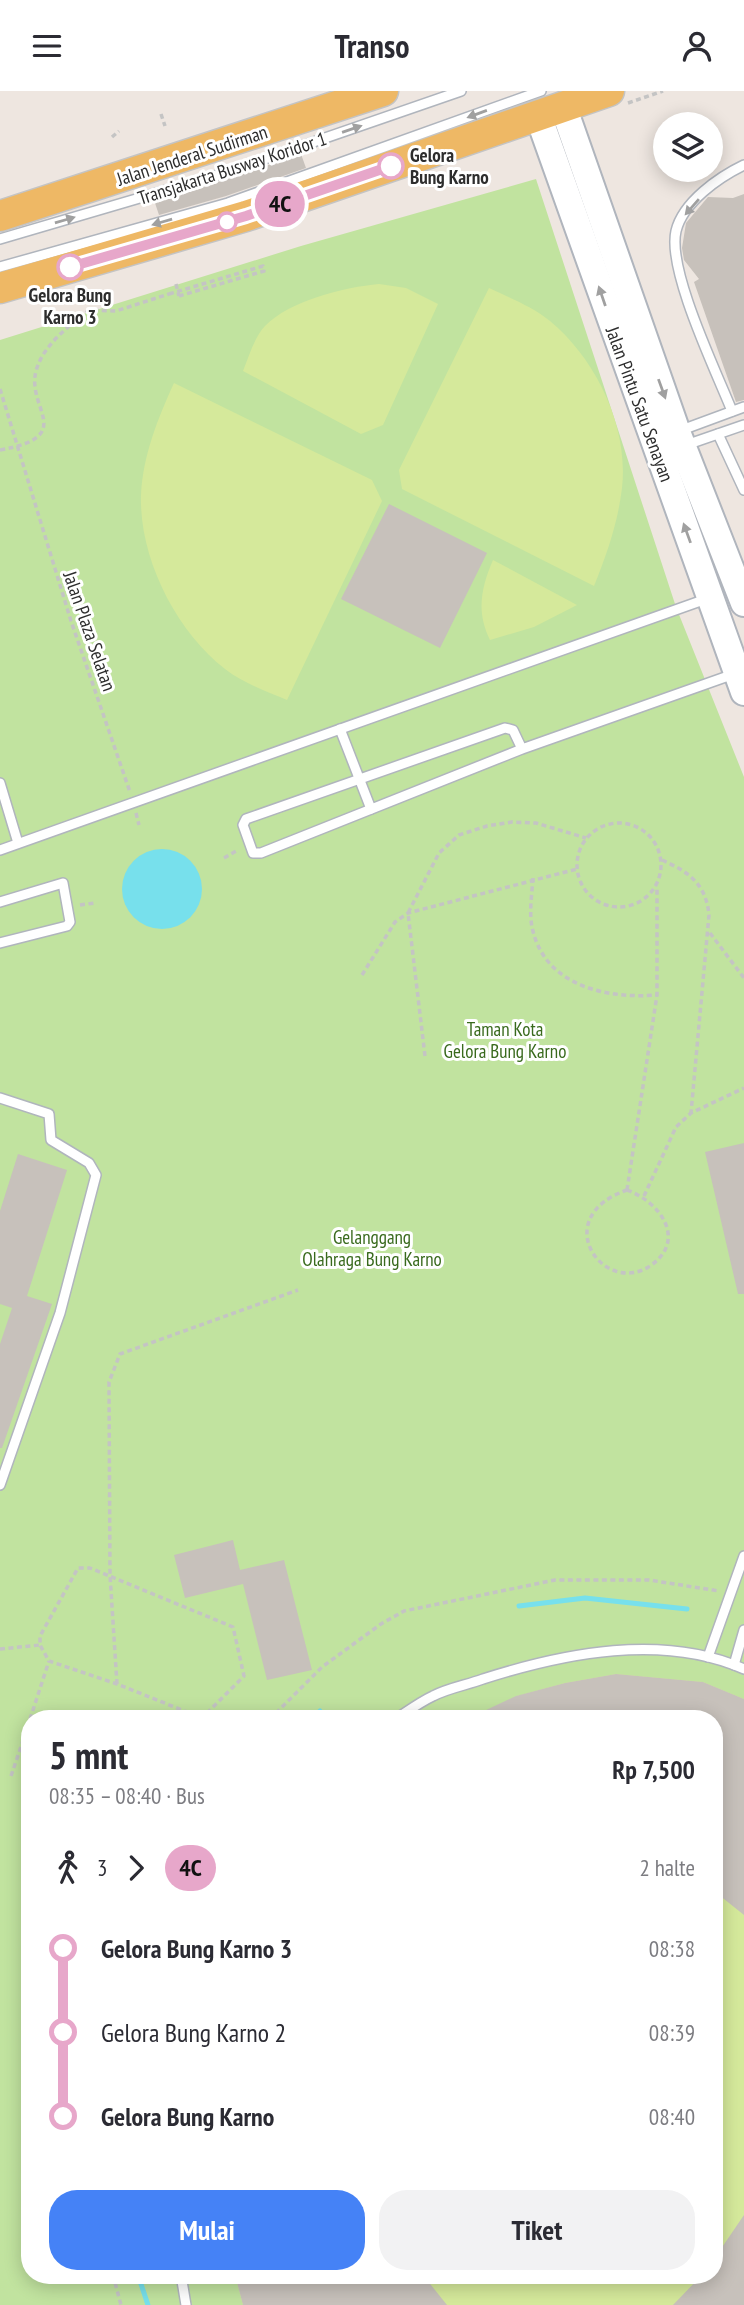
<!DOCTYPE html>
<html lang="id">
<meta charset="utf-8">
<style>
body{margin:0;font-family:"PT Sans Narrow",sans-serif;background:#f2f2f3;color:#2b2b33;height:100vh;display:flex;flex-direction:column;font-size:26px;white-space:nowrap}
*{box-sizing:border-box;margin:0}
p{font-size:23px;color:#7c7c81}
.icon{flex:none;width:38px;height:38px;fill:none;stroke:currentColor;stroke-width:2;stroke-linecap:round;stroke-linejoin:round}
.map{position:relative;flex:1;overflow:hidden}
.details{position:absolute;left:21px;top:1619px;width:702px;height:574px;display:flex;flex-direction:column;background:#fff;border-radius:28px;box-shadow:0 4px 18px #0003}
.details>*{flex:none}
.badge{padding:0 14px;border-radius:23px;font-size:24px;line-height:46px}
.fabs{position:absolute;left:653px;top:21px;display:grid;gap:14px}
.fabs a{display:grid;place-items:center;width:70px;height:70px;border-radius:50%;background:#fff;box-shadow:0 4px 18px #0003;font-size:35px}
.map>.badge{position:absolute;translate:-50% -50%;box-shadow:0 0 0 4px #fff}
.legs{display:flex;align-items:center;gap:10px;height:77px;padding:0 28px;font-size:23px}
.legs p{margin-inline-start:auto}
.head{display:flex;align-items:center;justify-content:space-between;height:119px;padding:0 28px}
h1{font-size:38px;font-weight:700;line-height:52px}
.action{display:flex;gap:14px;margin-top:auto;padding:14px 28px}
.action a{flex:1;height:80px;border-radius:28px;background:#4582f6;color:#fff;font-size:28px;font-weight:700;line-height:80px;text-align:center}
.action a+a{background:#f2f2f3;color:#2b2b33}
ul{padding:0 28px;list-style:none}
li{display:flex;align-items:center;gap:24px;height:84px;font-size:26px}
li i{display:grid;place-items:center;width:10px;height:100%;margin:0 9px;background:currentColor}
li i::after{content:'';width:18px;height:18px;margin:-9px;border:5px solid;border-radius:50%;background:#fff}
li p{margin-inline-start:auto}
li:first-child i{background:linear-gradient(#0000 50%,currentColor 0)}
li:last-child i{background:linear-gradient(currentColor 50%,#0000 0)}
header{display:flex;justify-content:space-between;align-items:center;height:91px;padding:0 28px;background:#fff;font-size:32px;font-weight:700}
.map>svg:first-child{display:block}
</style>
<header><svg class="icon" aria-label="menu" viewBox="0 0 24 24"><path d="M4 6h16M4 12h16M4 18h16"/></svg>Transo<svg class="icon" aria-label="person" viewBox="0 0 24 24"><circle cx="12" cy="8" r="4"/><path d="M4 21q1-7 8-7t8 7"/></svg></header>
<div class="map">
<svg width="744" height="2214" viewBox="0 0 744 2214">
<rect width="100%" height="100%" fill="#eee6e0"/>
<path fill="#c1e39f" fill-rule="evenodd" d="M 536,88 L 676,516 L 744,686 L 744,2214 L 0,2214 L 0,249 L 301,155 ZM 30,1628 L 714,1628 L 714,2184 L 30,2184 Z"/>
<g fill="#d5e99b">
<path d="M 379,193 L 406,197 L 438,213 L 383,334 L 361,343 L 243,280 C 249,265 254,247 265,235 C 289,210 345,196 379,193 Z"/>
<path d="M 489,197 C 510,207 533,216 550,230 C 596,268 629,336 622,397 C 618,431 607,463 594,495 L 402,398 L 399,379 Z"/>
<path d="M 174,292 L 372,389 L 382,410 L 287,609 C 266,600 243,592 225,578 C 176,540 139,467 141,404 C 143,364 158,327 174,292 Z"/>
<path d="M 493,469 L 577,514 L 534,536 L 490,549 C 476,521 481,497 493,469 Z"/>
<path d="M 616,1583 L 703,1591 L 744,1608 L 744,2214 L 243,2214 L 235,2184 L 714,2184 L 714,1628 L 517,1605 L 565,1592 Z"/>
</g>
<circle fill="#77e0ec" cx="162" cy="798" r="40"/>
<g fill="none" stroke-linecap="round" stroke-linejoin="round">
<g stroke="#77e0ec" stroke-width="5">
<path d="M 519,1515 L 585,1507 L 687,1518"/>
<path d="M 312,1628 L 320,1620"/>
<path d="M 138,2184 L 148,2214"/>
</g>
</g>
<g fill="#c7c1bb">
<path d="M 301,63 L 306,77 L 226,105 L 159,124 L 155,112 Z"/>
<path d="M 744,103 L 744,309 L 736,311 L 694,191 L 699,188 L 684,169 L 682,157 L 686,132 L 708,106 L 733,107 Z"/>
<path d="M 389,413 L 487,462 L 440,557 L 341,508 Z"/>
<path d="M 744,1052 L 744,1203 L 738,1203 L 705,1061 Z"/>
<path d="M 18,1063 L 67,1079 L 27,1205 L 52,1213 L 2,1357 L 0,1357 L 0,1253 L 12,1217 L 0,1213 L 0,1120 Z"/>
<path d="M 233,1449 L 240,1479 L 284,1469 L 312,1579 L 267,1589 L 243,1493 L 185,1507 L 174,1464 Z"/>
<path d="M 616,1583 L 703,1591 L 744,1608 L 744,1824 L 714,1800 L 714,1628 L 467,1628 L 516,1605 L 565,1592 Z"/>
<path d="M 744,2124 L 744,2214 L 673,2214 L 702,2184 L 714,2184 L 714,2168 Z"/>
<path d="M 235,2184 L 423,2184 L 447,2214 L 243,2214 Z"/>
</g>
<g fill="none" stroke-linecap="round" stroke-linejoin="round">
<defs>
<g id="service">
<path d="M 0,148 L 218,84 L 461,0"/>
<path d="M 0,176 L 228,112 L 541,0"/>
<path d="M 732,320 C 716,280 667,179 676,140 C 683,111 719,86 744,74"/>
<path d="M 679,340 L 744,316"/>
<path d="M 718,343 L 744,399"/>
<path d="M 686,354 L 744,334"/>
<path d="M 340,638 L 371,718"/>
<path d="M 522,658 L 513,639 L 505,637 L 246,728 L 243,734 L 253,762 L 261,762 L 522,658 L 734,583"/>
<path d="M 0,692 L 18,752"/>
<path d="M 0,759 L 709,507"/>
<path d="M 0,811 L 63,792 L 70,831 L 67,835 L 0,852"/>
<path d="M 0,1007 L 49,1023 L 51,1049 L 89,1072 L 96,1084 L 60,1222 L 0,1394"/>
<path d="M 708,1566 L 744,1465"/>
<path d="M 734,1574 L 744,1539"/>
<path d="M 396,1628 C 408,1620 420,1611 433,1605 C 448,1597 467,1594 483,1588 C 564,1562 663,1542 744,1578"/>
<path d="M 181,2184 L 186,2214"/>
</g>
<g id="secondary">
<path d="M 563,15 L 677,341 L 744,512"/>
<path d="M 538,24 L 744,601"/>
</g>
<g id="primary">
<path d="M 0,125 L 383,0"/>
<path d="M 0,197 L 246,125 L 609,0"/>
</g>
</defs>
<use href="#service" stroke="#b0b5bd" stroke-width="12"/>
<use href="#secondary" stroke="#b0b5bd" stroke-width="30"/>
<use href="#primary" stroke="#c4c4c4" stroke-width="33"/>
<g stroke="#c4c4c4" stroke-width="3.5" stroke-dasharray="5 3.5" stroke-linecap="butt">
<path d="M 628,12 L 663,0"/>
<path d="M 161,23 L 165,35"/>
<path d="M 112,46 L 119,40"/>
<path d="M 176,193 L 179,205"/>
<path d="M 0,298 L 71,530 L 130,701"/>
<path d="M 0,359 C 78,345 26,318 36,280 C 43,254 69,235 89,219 L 116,220 L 169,203"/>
<path d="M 136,722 L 139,734"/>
<circle cx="619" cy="774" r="42"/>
<path d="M 224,767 L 238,759"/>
<path d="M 662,769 C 689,781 706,793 709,824 L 691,1022"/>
<path d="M 533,787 C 532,802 529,821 532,836 C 544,895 606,908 657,904"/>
<path d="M 80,814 L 95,812"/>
<path d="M 710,842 L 744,887"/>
<path d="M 362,884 L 395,831 L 408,822 L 577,778"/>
<path d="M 425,965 L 408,822 L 439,762 L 459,744 L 487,735 L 512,731 L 536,732 L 586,747"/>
<path d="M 627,1099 L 657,904 L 657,796"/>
<path d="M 627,1099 C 660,1111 688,1149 650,1175 C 604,1206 547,1127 627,1099 Z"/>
<path d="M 644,1105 L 676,1036 L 691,1022 L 744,997"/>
<path d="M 0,1558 L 40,1554"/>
<path d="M 117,1593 L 110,1484 L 109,1291 L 120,1263 L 298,1199"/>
<path d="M 30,1628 L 49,1570"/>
<path d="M 201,1628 L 244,1585 L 233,1536 L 90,1477 L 78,1477 L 40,1545 L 40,1554 L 49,1570 L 117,1593 L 202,1627"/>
<path d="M 270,1628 L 322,1576 L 381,1533 L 404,1520 L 555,1489 L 649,1489 L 719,1500"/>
<path d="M 11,1685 L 30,1629"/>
<path d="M 113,2184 L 121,2214"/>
</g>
<use href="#service" stroke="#fff" stroke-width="9"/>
<use href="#secondary" stroke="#fff" stroke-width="26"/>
<use href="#primary" stroke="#eeb865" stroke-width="30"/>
<path stroke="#c4c4c4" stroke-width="3.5" stroke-dasharray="5 3.5" stroke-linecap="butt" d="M 169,203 L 263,175 L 264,180 L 179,205"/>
</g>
<defs><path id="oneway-solid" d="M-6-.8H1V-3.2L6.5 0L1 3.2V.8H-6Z" transform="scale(1.75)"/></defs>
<g fill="#a0a0a0">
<use href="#oneway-solid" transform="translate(477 23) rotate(160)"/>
<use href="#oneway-solid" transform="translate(352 38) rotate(-19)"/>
<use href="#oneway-solid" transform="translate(692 116) rotate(131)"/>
<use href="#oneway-solid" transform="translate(65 129) rotate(-16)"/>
<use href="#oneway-solid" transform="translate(162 131) rotate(164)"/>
<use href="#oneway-solid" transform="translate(602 205) rotate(-109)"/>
<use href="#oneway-solid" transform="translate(662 298) rotate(70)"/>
<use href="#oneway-solid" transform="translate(687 442) rotate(-110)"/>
</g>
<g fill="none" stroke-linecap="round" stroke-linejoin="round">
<defs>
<path id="line-1" d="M 70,176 L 246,125 L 391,75"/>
</defs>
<use href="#line-1" stroke="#fff" stroke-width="16"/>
<use href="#line-1" stroke="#e7a7ca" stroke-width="10"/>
</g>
<g fill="#fff" stroke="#e7a7ca" stroke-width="3.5">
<circle cx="391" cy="75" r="12"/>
<circle cx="227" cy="131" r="9"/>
<circle cx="70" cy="176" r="12"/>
</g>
<g text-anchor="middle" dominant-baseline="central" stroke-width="6" stroke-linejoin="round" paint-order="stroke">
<g font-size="19" fill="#2d2d2d" stroke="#fff">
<text transform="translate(192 64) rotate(-18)">Jalan Jenderal Sudirman</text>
<text transform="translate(232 77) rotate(-18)">Transjakarta Busway Koridor 1</text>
<text transform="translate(640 313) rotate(70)">Jalan Pintu Satu Senayan</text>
<text transform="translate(90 540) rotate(71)">Jalan Plaza Selatan</text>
</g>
<g font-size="19" font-weight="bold" fill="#2d2d2d" stroke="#fff" text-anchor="start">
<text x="410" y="64">Gelora<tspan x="410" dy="22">Bung Karno</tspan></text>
<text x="70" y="204" text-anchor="middle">Gelora Bung<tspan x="70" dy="22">Karno 3</tspan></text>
</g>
<g font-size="19" fill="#396a1d" stroke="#fff">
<text x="505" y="938">Taman Kota<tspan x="505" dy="22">Gelora Bung Karno</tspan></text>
<text x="372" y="1146">Gelanggang<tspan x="372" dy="22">Olahraga Bung Karno</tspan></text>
</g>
</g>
</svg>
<div class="fabs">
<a><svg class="icon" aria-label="layers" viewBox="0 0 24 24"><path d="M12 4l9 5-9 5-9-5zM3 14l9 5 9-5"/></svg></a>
</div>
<b class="badge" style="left:280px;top:113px;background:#e7a7ca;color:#111">4C</b>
<section class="details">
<div class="head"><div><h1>5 mnt</h1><p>08:35 – 08:40 · Bus</p></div><b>Rp 7,500</b></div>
<div class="legs"><svg class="icon" aria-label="walk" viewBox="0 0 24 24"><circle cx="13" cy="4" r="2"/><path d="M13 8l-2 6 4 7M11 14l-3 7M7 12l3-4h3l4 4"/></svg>3<svg class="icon" aria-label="forward" viewBox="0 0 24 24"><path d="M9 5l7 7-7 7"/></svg><b class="badge" style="background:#e7a7ca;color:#111">4C</b><p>2 halte</p></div>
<ul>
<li><i style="color:#e7a7ca"></i><b>Gelora Bung Karno 3</b><p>08:38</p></li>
<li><i style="color:#e7a7ca"></i><span>Gelora Bung Karno 2</span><p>08:39</p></li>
<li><i style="color:#e7a7ca"></i><b>Gelora Bung Karno</b><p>08:40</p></li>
</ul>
<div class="action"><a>Mulai</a><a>Tiket</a></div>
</section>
</div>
